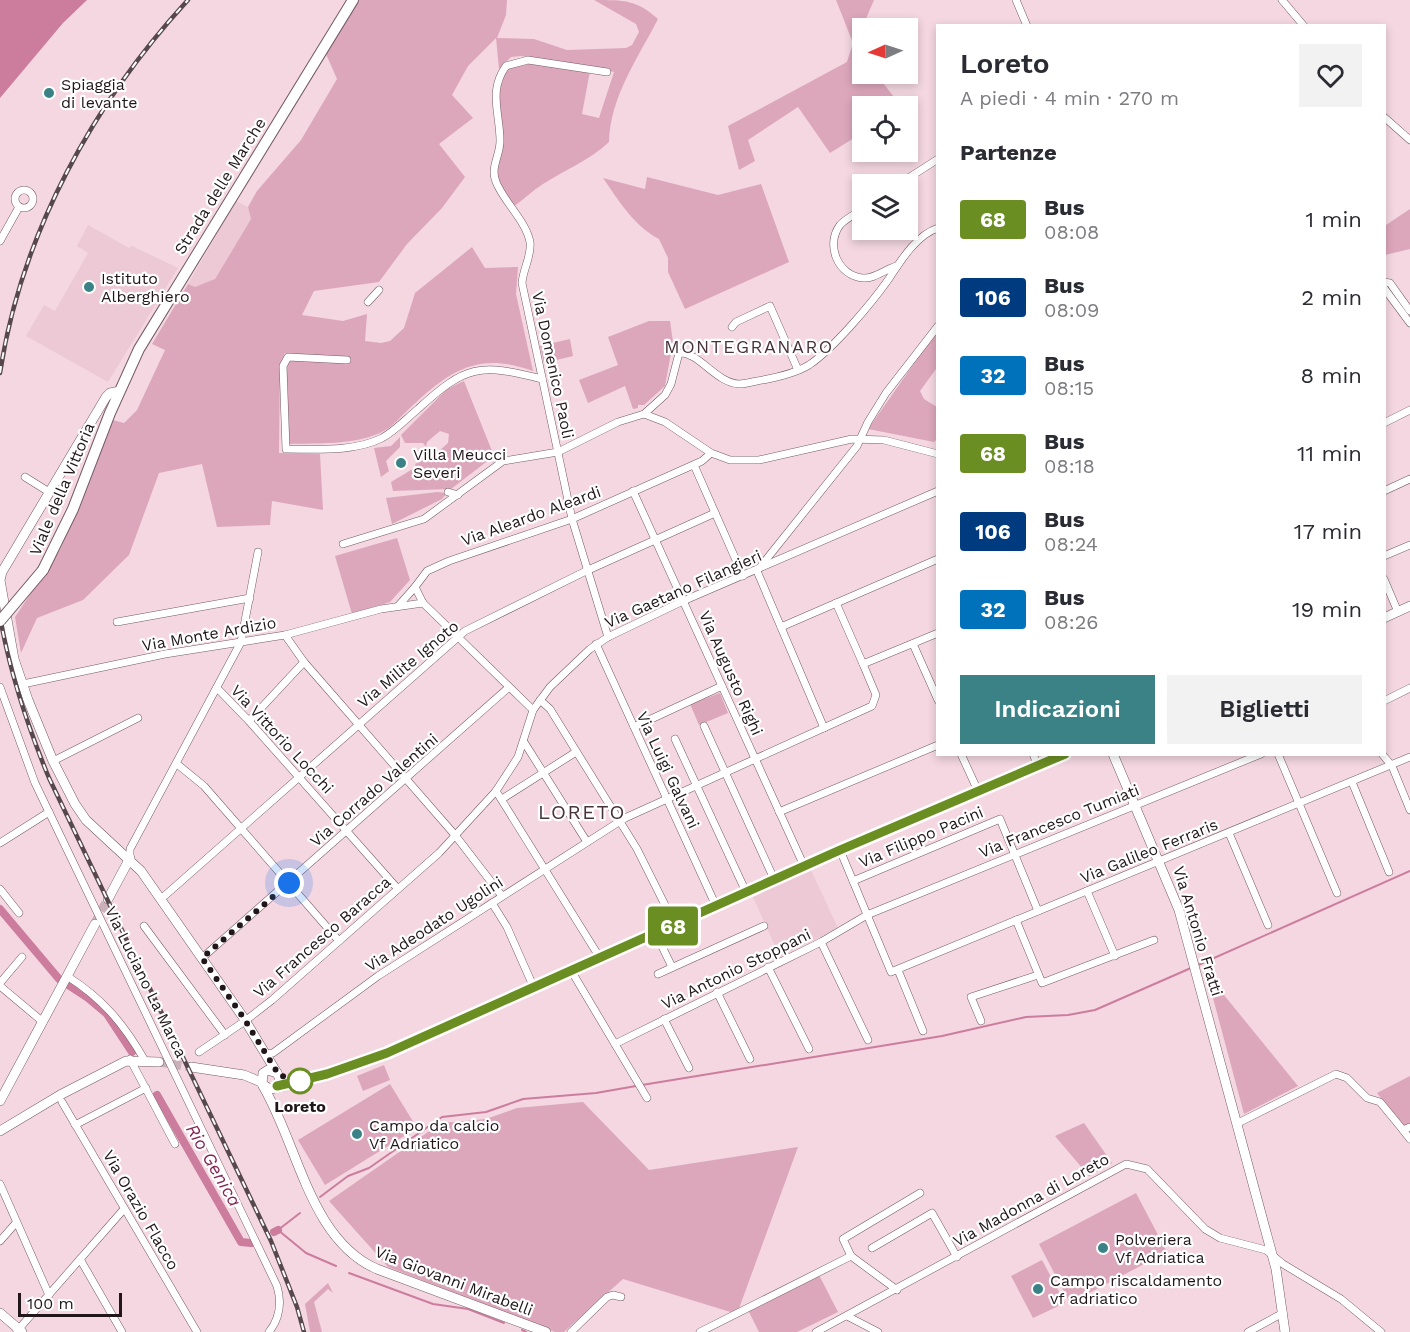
<!DOCTYPE html>
<html lang="it">
<meta charset="utf-8">
<style>
body{margin:0;font-family:"Work Sans",sans-serif;background:#f2f2f3;color:#2b2b33;height:100vh;display:flex;flex-direction:column;font-size:22px;white-space:nowrap}
*{box-sizing:border-box;margin:0}
p{font-size:20px;color:#7c7c81}
.icon{flex:none;width:33px;height:33px;fill:none;stroke:currentColor;stroke-width:2;stroke-linecap:round;stroke-linejoin:round}
.map{position:relative;flex:1;overflow:hidden}
.side{position:absolute;left:936px;top:24px;width:450px;height:732px;display:flex;flex-direction:column;background:#fff;border-radius:0px;box-shadow:0 3px 9px #0003}
.side>*{flex:none}
.badge{padding:0 12px;border-radius:4px;font-size:21px;line-height:39px}
.needle{width:39px;rotate:267deg}
.fabs{position:absolute;left:852px;top:18px;display:grid;gap:12px}
.fabs a{display:grid;place-items:center;width:66px;height:66px;border-radius:0px;background:#fff;box-shadow:0 3px 9px #0003;font-size:30px}
.scale{position:absolute;left:18px;bottom:15px;width:104px;box-sizing:border-box;padding-left:6px;border:3px solid #21171b;border-top:0;font-size:16px;line-height:21px;white-space:nowrap;color:#21171b;-webkit-text-stroke:4px #fff;paint-order:stroke}
.you{position:absolute;width:30px;height:30px;margin:-15px;border:4px solid #fff;border-radius:50%;background:#1a73e8;box-shadow:0 0 0 9px #1a73e833}
.map>.badge{position:absolute;translate:-50% -50%;box-shadow:0 0 0 3px #fff}
h2{padding:0 24px;font-size:22px;line-height:54px}
.round{display:grid;place-items:center;flex:none;width:63px;height:63px;border-radius:0px;background:#f2f2f3}
.headline{display:flex;align-items:center;justify-content:space-between;height:102px;padding:0 24px}
h1{font-size:28px;font-weight:600;line-height:45px}
.cta{display:flex;gap:12px;margin-top:auto;padding:12px 24px}
.cta a{flex:1;height:69px;border-radius:0px;background:#3a8285;color:#fff;font-size:24px;font-weight:600;line-height:69px;text-align:center}
.cta a+a{background:#f2f2f3;color:#2b2b33}
ul{padding:0;list-style:none}
li{display:flex;align-items:center;gap:18px;height:78px;padding:0 24px}
li div{flex:1}
li b{display:block;font-size:22px}
li em{font-style:normal}
li .badge{min-width:66px;font-weight:700;text-align:center}
.map>svg:first-child{display:block}
</style>
<div class="map">
<svg width="1410" height="1332" viewBox="0 0 1410 1332">
<rect width="100%" height="100%" fill="#f4d7e1"/>
<g fill="#edc9d6">
<path d="M 236,201 L 248,207 L 251,219 L 215,279 L 195,288 L 188,284 Z"/>
<path d="M 88,225 L 129,248 L 132,246 L 178,268 L 108,382 L 26,336 L 44,305 L 55,311 L 88,253 L 77,246 Z"/>
<path d="M 811,870 L 838,928 L 780,957 L 753,897 Z"/>
</g>
<g fill="#dda7bb">
<path d="M 359,0 L 507,0 L 506,15 L 497,38 L 534,39 L 567,50 L 626,48 L 632,45 L 639,32 L 636,24 L 594,0 C 625,0 637,0 658,19 C 638,58 610,97 609,142 C 590,160 565,170 543,184 C 532,191 523,200 513,207 C 507,196 497,183 496,170 C 495,162 501,155 501,147 C 503,126 487,76 512,65 C 534,56 567,67 590,71 L 582,114 L 599,118 L 614,72 L 521,56 L 511,57 L 499,69 L 496,38 L 468,66 L 452,95 L 473,118 L 439,144 L 465,177 L 442,208 L 407,244 L 379,282 L 314,291 L 302,315 L 343,321 L 367,314 L 365,341 L 381,343 L 390,341 L 404,328 L 415,293 L 472,247 L 485,268 L 518,267 L 516,294 L 533,371 C 479,351 450,370 411,407 C 401,416 393,427 380,433 C 352,445 319,443 289,444 L 286,373 L 290,354 L 285,353 L 280,365 L 279,453 L 320,454 L 323,510 L 272,501 L 270,525 L 217,527 L 202,464 L 159,473 L 129,555 L 83,600 L 37,618 L 21,653 L 15,617 L 61,548 L 113,420 L 124,423 L 137,410 L 165,350 L 152,344 L 188,284 L 195,287 L 215,279 L 251,219 L 248,207 L 257,191 L 301,140 L 337,79 L 326,54 Z"/>
<path d="M 836,0 L 874,0 L 862,28 L 860,52 L 862,74 L 876,74 L 901,106 L 862,106 L 862,133 L 830,153 L 798,107 L 748,140 L 755,161 L 739,170 L 728,126 L 847,62 L 853,43 Z"/>
<path d="M 647,177 L 718,195 L 761,184 L 789,262 L 685,309 L 668,272 L 668,258 L 659,239 C 634,226 619,201 603,178 L 645,189 Z"/>
<path d="M 1410,209 L 1410,249 L 1385,255 L 1386,225 Z"/>
<path d="M 649,321 L 670,321 L 673,342 L 665,386 L 644,405 L 638,405 L 638,408 L 633,409 L 625,386 L 588,403 L 579,380 L 618,365 L 608,337 Z"/>
<path d="M 937,331 L 936,369 L 920,391 L 924,399 L 937,407 L 937,439 L 934,442 L 868,429 Z"/>
<path d="M 570,339 L 573,356 L 544,363 L 540,346 Z"/>
<path d="M 464,381 L 494,456 L 451,489 L 393,491 L 391,482 L 416,467 L 415,464 L 427,458 L 433,450 L 439,451 L 448,443 L 449,434 L 440,431 L 427,442 L 426,447 L 423,443 L 405,443 L 401,435 L 447,389 Z"/>
<path d="M 400,437 L 400,447 L 386,461 L 389,471 L 381,477 L 374,448 L 391,446 Z"/>
<path d="M 437,492 L 447,493 L 442,499 L 392,524 L 386,498 Z"/>
<path d="M 397,538 L 410,580 L 390,602 L 352,614 L 335,556 Z"/>
<path d="M 720,693 L 728,713 L 699,725 L 690,704 Z"/>
<path d="M 1224,995 L 1298,1086 L 1244,1114 L 1213,998 Z"/>
<path d="M 384,1065 L 390,1080 L 363,1091 L 357,1076 Z"/>
<path d="M 1410,1076 L 1410,1124 L 1403,1126 L 1377,1093 Z"/>
<path d="M 390,1084 L 417,1128 L 325,1185 L 298,1140 Z"/>
<path d="M 583,1102 L 649,1170 L 798,1147 L 737,1314 L 623,1279 L 564,1332 L 555,1332 L 388,1267 L 329,1201 L 441,1123 L 486,1119 L 517,1108 Z"/>
<path d="M 1084,1123 L 1112,1163 L 1089,1176 L 1055,1136 Z"/>
<path d="M 1136,1193 L 1167,1252 L 1070,1303 L 1039,1244 Z"/>
<path d="M 1042,1260 L 1065,1303 L 1033,1318 L 1011,1276 Z"/>
<path d="M 819,1275 L 838,1312 L 797,1332 L 759,1332 L 748,1310 Z"/>
<path d="M 328,1283 L 333,1293 L 328,1289 L 314,1302 L 322,1332 L 310,1332 L 305,1304 Z"/>
</g>
<path fill="#cc7d9d" d="M 0,0 L 87,0 L 63,23 L 0,98 Z"/>
<g fill="none" stroke-linecap="round" stroke-linejoin="round">
<g stroke="#cc7d9d" stroke-width="2">
<path d="M 1196,966 L 1410,871"/>
<path d="M 642,1085 L 942,1036 L 1026,1017 L 1068,1015 L 1095,1010 L 1191,968"/>
<path d="M 320,1197 L 348,1176 L 369,1168 L 442,1117 L 486,1112 L 523,1099 L 596,1093 L 636,1086"/>
<path d="M 300,1213 L 278,1230 L 306,1253 L 336,1266"/>
<path d="M 349,1273 L 433,1304 L 468,1309 L 504,1323"/>
<path d="M 522,1330 L 526,1332"/>
</g>
<g stroke="#cc7d9d" stroke-width="8">
<path d="M 0,909 L 59,979 L 88,998 L 107,1014 L 132,1052"/>
<path d="M 157,1095 L 241,1242 L 251,1243"/>
<path d="M 274,1232 L 278,1230"/>
</g>
<g stroke="#cab1b9" stroke-width="9" stroke-dasharray="9 4.5" stroke-linecap="butt">
<path d="M 95,923 L 108,899"/>
<path d="M 159,1062 L 191,1067"/>
</g>
<defs>
<g id="street">
<path d="M 1016,0 L 1027,26"/>
<path d="M 1282,0 L 1304,26"/>
<path d="M 607,72 L 528,60 L 506,66 C 488,91 500,113 500,141 C 500,156 490,167 496,182 C 504,202 526,221 530,242 C 532,255 523,269 522,283 L 572,519 L 608,637"/>
<path d="M 1384,117 L 1410,140"/>
<path d="M 899,184 L 938,159"/>
<circle cx="24" cy="199" r="9"/>
<path d="M 862,209 C 856,214 845,219 840,225 C 825,245 838,276 863,278 C 875,279 885,269 897,266"/>
<path d="M 0,241 L 19,207"/>
<path d="M 1384,282 L 1390,283 L 1410,311"/>
<path d="M 1384,288 L 1410,323"/>
<path d="M 368,302 L 379,290"/>
<path d="M 732,327 L 736,322 L 770,306 L 798,370"/>
<path d="M 347,360 L 288,357 L 283,366 L 286,449 C 317,449 354,452 382,438 C 395,431 406,419 418,409 C 466,365 479,363 542,379"/>
<path d="M 644,414 L 665,395 L 671,384 L 679,353 C 698,351 716,383 739,384 C 745,384 751,382 757,381 C 775,378 794,374 809,365 C 833,349 871,304 888,280 C 900,262 916,235 938,228"/>
<path d="M 1384,423 L 1410,410"/>
<path d="M 694,465 L 743,576"/>
<path d="M 25,477 L 49,492"/>
<path d="M 633,491 L 804,866"/>
<path d="M 1384,491 L 1410,479"/>
<path d="M 448,492 L 458,495"/>
<path d="M 343,544 L 424,519 L 503,461 L 558,452 L 618,422 L 644,414 L 665,422 L 711,453 L 730,460 L 759,460 L 852,439 L 884,440 L 938,454"/>
<path d="M 1384,556 L 1410,545"/>
<path d="M 757,571 L 857,446 L 868,422 L 886,393 L 938,326"/>
<path d="M 757,571 L 824,728"/>
<path d="M 1384,579 L 1398,612"/>
<path d="M 836,603 L 863,664"/>
<path d="M 399,605 L 415,587"/>
<path d="M 117,622 L 250,598"/>
<path d="M 781,627 L 938,559"/>
<path d="M 285,635 L 304,662 L 455,835 L 502,896"/>
<path d="M 596,644 L 716,906"/>
<path d="M 913,644 L 938,700"/>
<path d="M 23,684 L 165,654 L 285,635 L 381,609 L 423,603"/>
<path d="M 0,687 L 35,783 L 277,1286 C 282,1303 280,1318 269,1332"/>
<path d="M 217,688 L 249,721 L 398,889"/>
<path d="M 540,700 L 550,709 L 637,849 L 675,925"/>
<path d="M 1384,701 L 1410,688"/>
<path d="M 533,710 L 423,603 L 415,587 L 427,571 L 449,561 L 572,519 L 702,461 L 711,453"/>
<path d="M 249,721 L 304,662"/>
<path d="M 704,726 L 774,879"/>
<path d="M 634,727 L 722,686"/>
<path d="M 675,739 L 746,892"/>
<path d="M 524,742 L 587,842"/>
<path d="M 961,754 L 978,791"/>
<path d="M 1033,754 L 1038,766"/>
<path d="M 1278,754 L 1337,893"/>
<path d="M 1382,754 L 1392,766 L 1410,810"/>
<path d="M 53,761 L 138,718"/>
<path d="M 177,764 L 204,786 L 339,941"/>
<path d="M 1352,782 L 1389,872"/>
<path d="M 496,791 L 600,958"/>
<path d="M 502,799 L 576,752"/>
<path d="M 779,812 L 938,745"/>
<path d="M 1229,833 L 1268,925"/>
<path d="M 0,843 L 49,812"/>
<path d="M 840,850 L 891,972 L 1410,757"/>
<path d="M 130,858 L 130,849 L 241,642 L 258,552"/>
<path d="M 853,881 L 1000,819 L 1038,911"/>
<path d="M 0,889 L 19,913"/>
<path d="M 1087,891 L 1115,956"/>
<path d="M 161,899 L 465,631 L 586,571 L 715,513"/>
<path d="M 492,903 L 507,927 L 534,988"/>
<path d="M 1016,920 L 1042,983 L 1154,940"/>
<path d="M 144,926 L 225,1035"/>
<path d="M 656,934 L 672,967"/>
<path d="M 821,942 L 868,1040"/>
<path d="M 202,958 L 508,688"/>
<path d="M 768,967 L 809,1049"/>
<path d="M 898,970 L 923,1031"/>
<path d="M 572,972 L 647,1098"/>
<path d="M 658,974 L 764,926"/>
<path d="M 67,976 C 103,999 123,1023 144,1059"/>
<path d="M 0,983 L 22,957"/>
<path d="M 0,986 L 43,1022"/>
<path d="M 717,992 L 750,1059"/>
<path d="M 664,1019 L 689,1068"/>
<path d="M 981,1021 L 971,997 L 1038,975"/>
<path d="M 615,1044 L 821,942 L 867,915 L 1261,754"/>
<path d="M 199,1052 L 245,1021 L 272,1000 L 439,853 L 496,791 L 518,757 L 533,710 L 550,687 L 590,649 L 608,637 L 683,601 L 938,491"/>
<path d="M 267,1054 L 273,1053 L 378,976 L 625,818 L 872,706 L 876,695 L 863,664 L 938,633"/>
<path d="M 130,1059 L 175,1144"/>
<path d="M 62,1102 L 197,1332"/>
<path d="M 1238,1123 L 1336,1074 L 1347,1078 L 1367,1098 L 1380,1102 L 1403,1130 L 1410,1127"/>
<path d="M 75,1125 L 146,1088"/>
<path d="M 1403,1130 L 1410,1139"/>
<path d="M 0,1184 L 49,1295"/>
<path d="M 0,1241 L 15,1224"/>
<path d="M 872,1248 L 932,1213 L 957,1257"/>
<path d="M 80,1259 L 122,1332"/>
<path d="M 897,1290 L 851,1256 L 843,1239 L 920,1193"/>
<path d="M 847,1316 L 878,1332"/>
<path d="M 17,1331 L 124,1209"/>
<path d="M 571,1332 L 607,1297 L 613,1295 L 621,1297"/>
<path d="M 700,1332 L 851,1256"/>
<path d="M 816,1332 L 1126,1164 L 1147,1169 L 1205,1229 L 1220,1238 L 1266,1250 L 1283,1264 L 1341,1299 L 1381,1332"/>
<path d="M 1248,1332 L 1283,1313"/>
</g>
<g id="secondary">
<path d="M 120,391 L 110,393 L 106,397 L 2,572 L 0,580 L 14,659 L 28,700 L 53,761 L 75,804 L 86,820 L 141,871 L 243,1017 L 277,1073"/>
<path d="M 1384,618 L 1410,606"/>
<path d="M 1113,754 L 1179,910 L 1276,1269 L 1285,1332"/>
<path d="M 108,899 L 130,858"/>
<path d="M 191,1067 L 244,1075 L 261,1082"/>
<path d="M 263,1086 C 298,1145 310,1240 377,1269 L 546,1332"/>
<path d="M 277,1086 L 280,1079 L 277,1073 L 268,1070 L 263,1073 L 262,1084 L 270,1089 L 285,1086 L 339,1071 L 387,1053 L 804,866 L 1065,754"/>
<path d="M 0,1101 L 95,924"/>
<path d="M 0,1131 L 60,1095 L 126,1061 L 159,1062"/>
<path d="M 0,1313 L 22,1332"/>
</g>
<path id="primary" d="M 43,570 L 73,509 L 110,413 L 139,349 L 353,0"/>
</defs>
<use href="#street" stroke="#745b64" stroke-width="8"/>
<use href="#secondary" stroke="#745b64" stroke-width="10"/>
<use href="#primary" stroke="#745b64" stroke-width="12"/>
<use href="#street" stroke="#fff" stroke-width="7"/>
<use href="#secondary" stroke="#fff" stroke-width="9"/>
<use href="#primary" stroke="#fff" stroke-width="10"/>
<defs>
<g id="rail">
<path d="M 0,373 C 21,234 94,102 188,0"/>
<path d="M 0,617 C 10,673 27,725 49,778 L 271,1241 L 297,1307 L 304,1332"/>
</g>
</defs>
<use href="#rail" stroke="#57484e" stroke-width="4.5"/>
<use href="#rail" stroke="#fff" stroke-width="2" stroke-dasharray="7" stroke-linecap="butt"/>
<defs>
<path id="primary-bridge" d="M 0,621 L 43,570"/>
</defs>
<use href="#primary-bridge" stroke="#745b64" stroke-width="12" stroke-linecap="butt"/>
<use href="#primary-bridge" stroke="#fff" stroke-width="10"/>
</g>
<g fill="none" stroke-linecap="round" stroke-linejoin="round">
<defs>
<path id="line" d="M 277,1086 L 327,1074 L 387,1053 L 840,850 L 1065,754"/>
</defs>
<use href="#line" stroke="#fff" stroke-width="14"/>
<use href="#line" stroke="#6b8e23" stroke-width="9"/>
<path stroke="#21171b" stroke-width="6" stroke-dasharray="0 10.8" d="M 289,883 L 202,958 L 243,1017 L 279,1075 L 300,1081"/>
</g>
<g fill="#3a8285" stroke="#fff" stroke-width="2">
<circle cx="49" cy="93" r="6"/>
<circle cx="89" cy="287" r="6"/>
<circle cx="401" cy="463" r="6"/>
<circle cx="357" cy="1134" r="6"/>
<circle cx="1103" cy="1248" r="6"/>
<circle cx="1038" cy="1289" r="6"/>
</g>
<circle fill="#fff" stroke="#6b8e23" stroke-width="3" cx="300" cy="1081" r="12"/>
<g text-anchor="middle" dominant-baseline="central" stroke-width="4.5" stroke-linejoin="round" paint-order="stroke">
<g font-size="16" fill="#21171b" stroke="#fff" text-anchor="start">
<text x="61" y="84">Spiaggia<tspan x="61" dy="18">di levante</tspan></text>
<text x="101" y="278">Istituto<tspan x="101" dy="18">Alberghiero</tspan></text>
<text x="413" y="454">Villa Meucci<tspan x="413" dy="18">Severi</tspan></text>
<text x="369" y="1125">Campo da calcio<tspan x="369" dy="18">Vf Adriatico</tspan></text>
<text x="1115" y="1239">Polveriera<tspan x="1115" dy="18">Vf Adriatica</tspan></text>
<text x="1050" y="1280">Campo riscaldamento<tspan x="1050" dy="18">vf adriatico</tspan></text>
</g>
<g font-size="16" fill="#21171b" stroke="#fff">
<text transform="translate(220 186) rotate(-58)">Strada delle Marche</text>
<text transform="translate(553 365) rotate(78)">Via Domenico Paoli</text>
<text transform="translate(62 489) rotate(-67)">Viale della Vittoria</text>
<text transform="translate(531 516) rotate(-20)">Via Aleardo Aleardi</text>
<text transform="translate(683 589) rotate(-24)">Via Gaetano Filangieri</text>
<text transform="translate(209 634) rotate(-10)">Via Monte Ardizio</text>
<text transform="translate(408 664) rotate(-40)">Via Milite Ignoto</text>
<text transform="translate(731 673) rotate(66)">Via Augusto Righi</text>
<text transform="translate(282 739) rotate(47)">Via Vittorio Locchi</text>
<text transform="translate(668 770) rotate(65)">Via Luigi Galvani</text>
<text transform="translate(374 790) rotate(-41)">Via Corrado Valentini</text>
<text transform="translate(1059 821) rotate(-22)">Via Francesco Tumiati</text>
<text transform="translate(921 837) rotate(-23)">Via Filippo Pacini</text>
<text transform="translate(1149 851) rotate(-22)">Via Galileo Ferraris</text>
<text transform="translate(434 924) rotate(-33)">Via Adeodato Ugolini</text>
<text transform="translate(1198 931) rotate(73)">Via Antonio Fratti</text>
<text transform="translate(322 937) rotate(-41)">Via Francesco Baracca</text>
<text transform="translate(736 969) rotate(-26)">Via Antonio Stoppani</text>
<text transform="translate(146 982) rotate(64)">Via Luciano La Marca</text>
<text transform="translate(1031 1200) rotate(-29)">Via Madonna di Loreto</text>
<text transform="translate(141 1210) rotate(60)">Via Orazio Flacco</text>
<text transform="translate(454 1281) rotate(21)">Via Giovanni Mirabelli</text>
</g>
<g font-size="16" font-weight="bold" fill="#21171b" stroke="#fff">
<text x="300" y="1106">Loreto</text>
</g>
<g font-size="18" letter-spacing="1.5" fill="#49333b" stroke="#fff">
<text x="749" y="346">MONTEGRANARO</text>
</g>
<g font-size="18" font-style="italic" fill="#852755" stroke="#fff">
<text transform="translate(214 1165) rotate(60)">Rio Genica</text>
</g>
<g font-size="20" letter-spacing="1.5" fill="#49333b" stroke="#fff">
<text x="582" y="812">LORETO</text>
</g>
</g>
</svg>
<div class="fabs">
<a><svg class="needle" viewBox="-14 -14 28 28"><path d="M0-13l5 13h-10z" fill="#e53935"/><path d="M0 13l5-13h-10z" fill="#7c7c81"/></svg></a>
<a><svg class="icon" aria-label="locate" viewBox="0 0 24 24"><circle cx="12" cy="12" r="6"/><path d="M12 2v4M12 18v4M2 12h4M18 12h4"/></svg></a>
<a><svg class="icon" aria-label="layers" viewBox="0 0 24 24"><path d="M12 4l9 5-9 5-9-5zM3 14l9 5 9-5"/></svg></a>
</div>
<div class="scale">100 m</div>
<div class="you" style="left:289px;top:883px"></div>
<b class="badge" style="left:673px;top:926px;background:#6b8e23;color:#fff">68</b>
<section class="side">
<div class="headline"><div><h1>Loreto</h1><p>A piedi · 4 min · 270 m</p></div><a class="round"><svg class="icon" aria-label="heart" viewBox="0 0 24 24"><path d="M12 20l-8-8c-3-5 5-10 8-4 3-6 11-1 8 4z"/></svg></a></div>
<h2>Partenze</h2>
<ul>
<li><span class="badge" style="background:#6b8e23;color:#fff">68</span><div><b>Bus</b><p>08:08</p></div><em>1 min</em></li>
<li><span class="badge" style="background:#003b80;color:#fff">106</span><div><b>Bus</b><p>08:09</p></div><em>2 min</em></li>
<li><span class="badge" style="background:#0072bc;color:#fff">32</span><div><b>Bus</b><p>08:15</p></div><em>8 min</em></li>
<li><span class="badge" style="background:#6b8e23;color:#fff">68</span><div><b>Bus</b><p>08:18</p></div><em>11 min</em></li>
<li><span class="badge" style="background:#003b80;color:#fff">106</span><div><b>Bus</b><p>08:24</p></div><em>17 min</em></li>
<li><span class="badge" style="background:#0072bc;color:#fff">32</span><div><b>Bus</b><p>08:26</p></div><em>19 min</em></li>
</ul>
<div class="cta"><a>Indicazioni</a><a>Biglietti</a></div>
</section>
</div>
